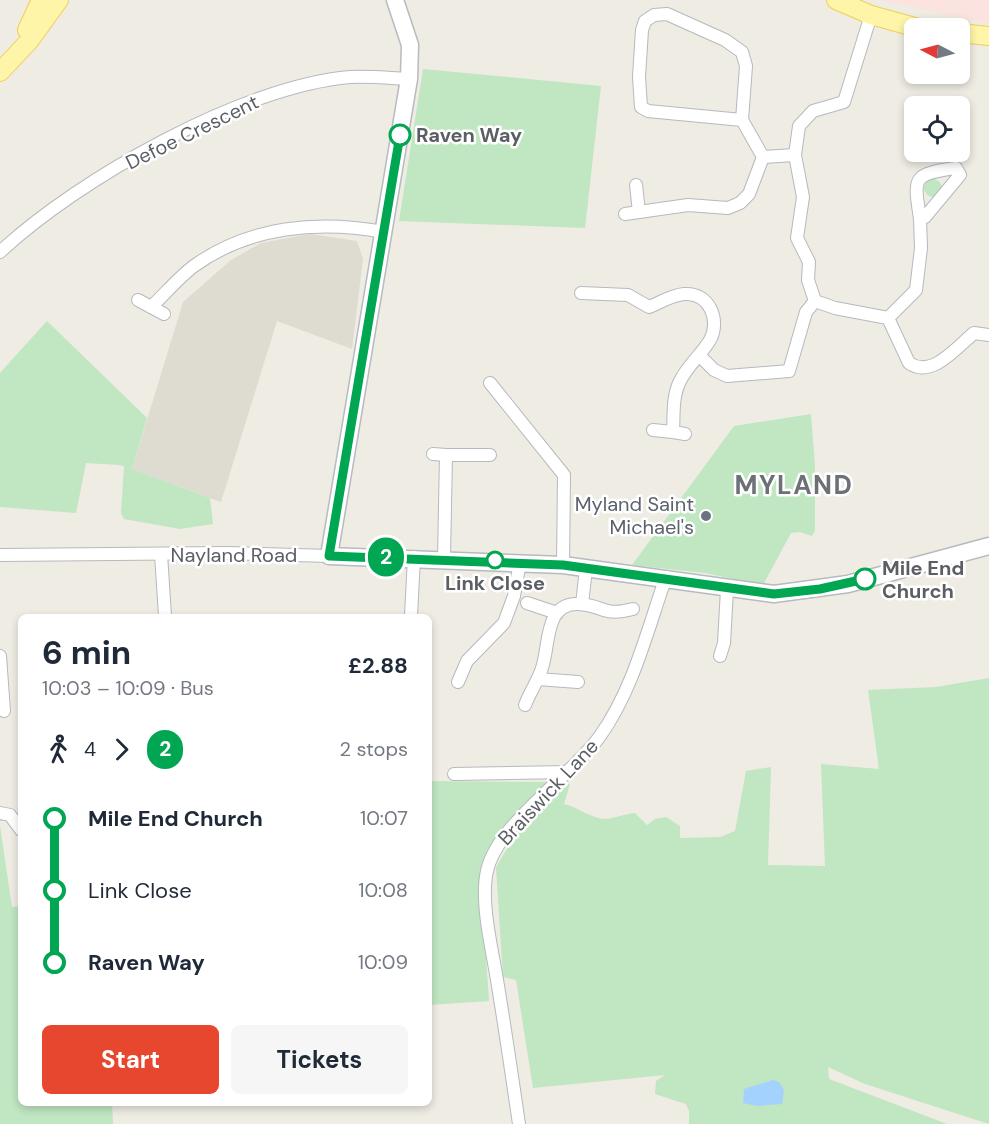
<!DOCTYPE html>
<meta charset="utf-8">
<style>
body{margin:0;font-family:"DM Sans",sans-serif;background:#f6f6f7;color:#1f2937;height:100vh;display:flex;flex-direction:column;font-size:22px;white-space:nowrap}
*{box-sizing:border-box;margin:0}
p{font-size:20px;color:#747a83}
.icon{flex:none;width:33px;height:33px;fill:none;stroke:currentColor;stroke-width:2;stroke-linecap:round;stroke-linejoin:round}
.map{position:relative;flex:1;overflow:hidden}
.side{position:absolute;left:18px;top:614px;width:414px;height:492px;display:flex;flex-direction:column;background:#fff;border-radius:9px;box-shadow:0 3px 9px #0003}
.side>*{flex:none}
.badge{padding:0 12px;border-radius:20px;font-size:21px;line-height:39px}
.needle{width:39px;rotate:276deg}
.tools{position:absolute;left:904px;top:18px;display:grid;gap:12px}
.tools a{display:grid;place-items:center;width:66px;height:66px;border-radius:9px;background:#fff;box-shadow:0 3px 9px #0003;font-size:30px}
.map>.badge{position:absolute;translate:-50% -50%;box-shadow:0 0 0 3px #fff}
.legs{display:flex;align-items:center;gap:9px;height:66px;padding:0 24px;font-size:20px}
.legs p{margin-inline-start:auto}
.summary{display:flex;align-items:center;justify-content:space-between;height:102px;padding:0 24px}
h1{font-size:33px;font-weight:700;line-height:45px}
.action{display:flex;gap:12px;margin-top:auto;padding:12px 24px}
.action a{flex:1;height:69px;border-radius:9px;background:#e8472f;color:#fff;font-size:24px;font-weight:700;line-height:69px;text-align:center}
.action a+a{background:#f6f6f7;color:#1f2937}
ul{padding:0 24px;list-style:none}
li{display:flex;align-items:center;gap:21px;height:72px;font-size:22px}
li i{display:grid;place-items:center;width:9px;height:100%;margin:0 8px;background:currentColor}
li i::after{content:'';width:15px;height:15px;margin:-8px;border:4px solid;border-radius:50%;background:#fff}
li p{margin-inline-start:auto}
li:first-child i{background:linear-gradient(#0000 50%,currentColor 0)}
li:last-child i{background:linear-gradient(currentColor 50%,#0000 0)}
.map>svg:first-child{display:block}
</style>
<div class="map">
<svg width="989" height="1124" viewBox="0 0 989 1124">
<rect width="100%" height="100%" fill="#eeece3"/>
<path fill="#dedbd1" d="M 310,234 L 357,241 L 363,259 L 352,349 L 277,321 L 221,502 L 132,469 L 183,302 L 231,260 L 261,243 Z"/>
<path fill="#fbe3df" d="M 881,0 L 989,0 L 989,24 L 884,1 Z"/>
<g fill="#c0e6c2">
<path d="M 423,69 L 601,86 L 585,228 L 399,221 Z"/>
<circle cx="933" cy="188" r="9"/>
<path d="M 47,321 L 147,418 L 132,469 L 210,498 L 213,524 L 180,529 L 124,519 L 121,513 L 124,466 L 119,465 L 86,463 L 76,513 L 0,507 L 0,373 Z"/>
<path d="M 811,414 L 815,466 L 815,530 L 812,536 L 800,532 L 791,533 L 763,585 L 705,573 L 632,565 L 734,426 Z"/>
<path d="M 989,678 L 989,1124 L 865,1084 L 828,1067 L 829,1079 L 947,1124 L 689,1124 L 689,1111 L 686,1104 L 655,1094 L 656,1081 L 665,1075 L 533,1088 L 516,980 L 503,977 L 496,868 C 512,836 539,810 563,784 L 570,784 L 564,804 C 578,807 591,819 606,819 C 615,818 625,814 635,813 L 647,825 L 655,819 L 666,817 L 680,826 L 680,838 L 720,837 L 735,831 L 746,771 L 771,767 L 768,865 L 825,866 L 821,764 L 879,769 L 868,690 L 936,687 Z"/>
<path d="M 429,781 L 548,782 C 521,810 493,834 480,872 L 489,1001 L 429,1005 Z"/>
<path d="M 0,826 L 12,907 L 21,906 L 21,1102 L 112,1103 L 113,1124 L 0,1124 Z"/>
</g>
<path fill="#a3d2fe" d="M 773,1080 L 779,1082 L 784,1090 L 782,1104 L 757,1106 L 743,1103 L 744,1089 Z"/>
<g fill="none" stroke-linecap="round" stroke-linejoin="round">
<defs>
<g id="street">
<path d="M 871,15 L 844,102 L 813,111 L 799,126 L 795,155 L 803,197 L 797,238 L 809,262 L 808,280 L 815,301 L 835,308 L 888,318 L 909,363 C 932,379 957,347 974,333 L 989,335"/>
<path d="M 742,120 L 648,111 L 641,107 L 639,77 L 642,30 L 645,21 L 654,15 L 667,14 L 725,40 L 742,52 L 746,66 L 742,120 L 763,157 L 795,155"/>
<path d="M 636,185 L 639,212"/>
<path d="M 625,214 L 688,205 L 728,208 L 740,203 L 749,194 L 763,157"/>
<path d="M 0,252 C 78,179 243,86 350,77 C 369,76 390,78 409,79"/>
<path d="M 581,293 L 628,295 L 649,307 C 661,302 672,295 684,294 C 709,292 721,320 710,340 C 701,355 688,365 680,381 C 672,397 674,415 673,432 L 685,434"/>
<path d="M 138,300 L 164,314"/>
<path d="M 151,307 C 165,294 179,277 194,266 C 249,226 319,220 384,232"/>
<path d="M 888,318 L 916,290 L 921,248 L 920,219 L 925,217 L 960,175 L 956,168 C 911,174 914,178 920,219"/>
<path d="M 700,356 L 714,370 L 727,376 L 789,371 L 806,312 L 815,301"/>
<path d="M 490,383 L 564,475 L 563,565"/>
<path d="M 653,430 L 673,432"/>
<path d="M 433,454 L 446,455"/>
<path d="M 161,554 L 165,616"/>
<path d="M 0,555 L 226,553 L 329,556"/>
<path d="M 444,558 L 446,455 L 490,455"/>
<path d="M 527,603 L 557,613"/>
<path d="M 582,604 L 586,569"/>
<path d="M 411,616 L 414,557"/>
<path d="M 0,656 L 4,711"/>
<path d="M 720,656 L 724,643 L 727,589"/>
<path d="M 538,679 L 578,682"/>
<path d="M 458,682 L 467,661 L 504,623 L 514,596 L 520,562"/>
<path d="M 525,705 C 530,692 538,681 542,668 C 550,645 544,602 579,604 C 604,605 601,617 633,609"/>
<path d="M 454,774 L 568,772"/>
<path d="M 0,813 L 10,815 L 21,830"/>
<path d="M 519,1124 C 512,1076 505,1028 497,980 C 492,948 480,902 487,871 C 497,824 571,777 600,736 C 633,690 647,631 666,577"/>
</g>
<path id="secondary" d="M 395,0 L 410,45 L 409,79 L 329,556 L 563,565 L 774,594 L 848,584 L 989,546"/>
<g id="primary">
<path d="M 836,0 L 871,15 L 918,28"/>
<path d="M 27,30 L 41,0"/>
<path d="M 960,33 L 989,36"/>
<path d="M 0,72 L 30,40 L 59,0"/>
</g>
</defs>
<use href="#street" stroke="#b6b9bd" stroke-width="14"/>
<use href="#secondary" stroke="#b7babf" stroke-width="19"/>
<use href="#primary" stroke="#f0ce5a" stroke-width="20"/>
<use href="#street" stroke="#fff" stroke-width="12"/>
<use href="#secondary" stroke="#fff" stroke-width="16"/>
<use href="#primary" stroke="#fef5a8" stroke-width="18"/>
</g>
<g fill="none" stroke-linecap="round" stroke-linejoin="round">
<defs>
<path id="line-1" d="M 400,135 L 329,556 L 563,565 L 774,594 L 820,589 L 865,579"/>
</defs>
<use href="#line-1" stroke="#fff" stroke-width="14"/>
<use href="#line-1" stroke="#00a651" stroke-width="9"/>
</g>
<g fill="#fff" stroke="#00a651" stroke-width="3">
<circle cx="400" cy="135" r="10"/>
<circle cx="495" cy="560" r="8"/>
<circle cx="865" cy="579" r="10"/>
</g>
<circle fill="#6b7280" stroke="#fff" stroke-width="2" cx="706" cy="516" r="6"/>
<g text-anchor="middle" dominant-baseline="central" stroke-width="5" stroke-linejoin="round" paint-order="stroke">
<g font-size="20" fill="#5b5f64" stroke="#fff">
<text transform="translate(192 132) rotate(-26)">Defoe Crescent</text>
<text x="234" y="555">Nayland Road</text>
<text transform="translate(548 792) rotate(-47)">Braiswick Lane</text>
</g>
<g font-size="20" font-weight="bold" fill="#5b5f64" stroke="#fff" text-anchor="start">
<text x="416" y="135">Raven Way</text>
<text x="882" y="568">Mile End<tspan x="882" dy="23">Church</tspan></text>
<text x="495" y="583" text-anchor="middle">Link Close</text>
</g>
<g font-size="20" fill="#5b616d" stroke="#fff" text-anchor="end">
<text x="694" y="504">Myland Saint<tspan x="694" dy="23">Michael's</tspan></text>
</g>
<g font-size="26" font-weight="bold" letter-spacing="1.5" fill="#6c7176" stroke="#fff">
<text x="794" y="485">MYLAND</text>
</g>
</g>
</svg>
<div class="tools">
<a><svg class="needle" viewBox="-14 -14 28 28"><path d="M0-13l5 13h-10z" fill="#e53935"/><path d="M0 13l5-13h-10z" fill="#747a83"/></svg></a>
<a><svg class="icon" aria-label="locate" viewBox="0 0 24 24"><circle cx="12" cy="12" r="6"/><path d="M12 2v4M12 18v4M2 12h4M18 12h4"/></svg></a>
</div>
<b class="badge" style="left:386px;top:557px;background:#00a651;color:#fff">2</b>
<section class="side">
<div class="summary"><div><h1>6 min</h1><p>10:03 – 10:09 · Bus</p></div><b>£2.88</b></div>
<div class="legs"><svg class="icon" aria-label="walk" viewBox="0 0 24 24"><circle cx="13" cy="4" r="2"/><path d="M13 8l-2 6 4 7M11 14l-3 7M7 12l3-4h3l4 4"/></svg>4<svg class="icon" aria-label="forward" viewBox="0 0 24 24"><path d="M9 5l7 7-7 7"/></svg><b class="badge" style="background:#00a651;color:#fff">2</b><p>2 stops</p></div>
<ul>
<li><i style="color:#00a651"></i><b>Mile End Church</b><p>10:07</p></li>
<li><i style="color:#00a651"></i><span>Link Close</span><p>10:08</p></li>
<li><i style="color:#00a651"></i><b>Raven Way</b><p>10:09</p></li>
</ul>
<div class="action"><a>Start</a><a>Tickets</a></div>
</section>
</div>
